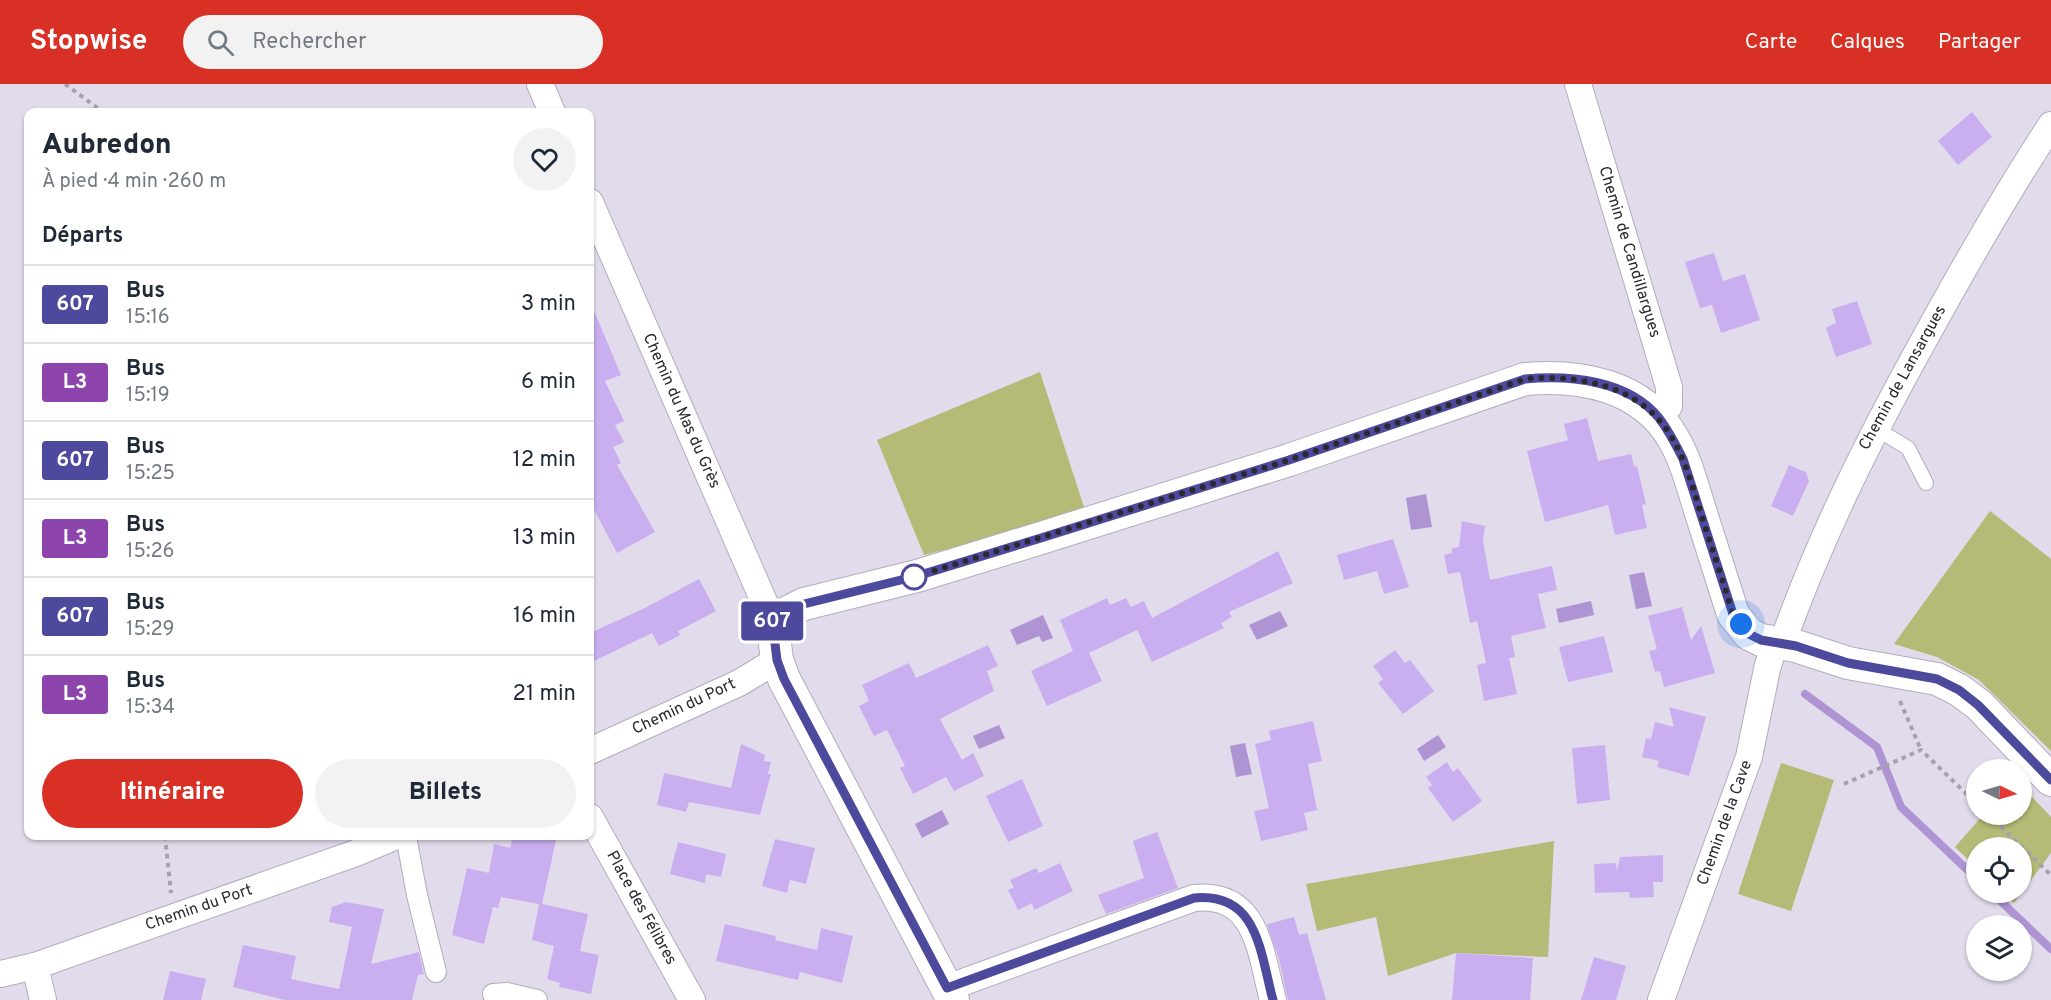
<!DOCTYPE html>
<html lang="fr">
<meta charset="utf-8">
<style>
body{margin:0;font-family:Overpass,sans-serif;background:#f2f2f3;color:#1f2937;height:100vh;display:flex;flex-direction:column;font-size:22px;white-space:nowrap}
*{box-sizing:border-box;margin:0}
p{font-size:20px;color:#747a83}
.icon{flex:none;width:33px;height:33px;fill:none;stroke:currentColor;stroke-width:2;stroke-linecap:round;stroke-linejoin:round}
.map{position:relative;flex:1;overflow:hidden}
.panel{position:absolute;left:24px;top:24px;width:570px;height:732px;display:flex;flex-direction:column;background:#fff;border-radius:12px;box-shadow:0 2px 4px #0004}
.panel>*{flex:none}
.badge{padding:0 12px;border-radius:4px;font-size:21px;line-height:39px}
.needle{width:39px;rotate:95deg}
.tools{position:absolute;left:1966px;top:675px;display:grid;gap:12px}
.tools a{display:grid;place-items:center;width:66px;height:66px;border-radius:50%;background:#fff;box-shadow:0 2px 4px #0004;font-size:30px}
.you{position:absolute;width:30px;height:30px;margin:-15px;border:4px solid #fff;border-radius:50%;background:#1a73e8;box-shadow:0 0 0 9px #1a73e833}
.map>.badge{position:absolute;translate:-50% -50%;box-shadow:0 0 0 3px #fff}
h2{padding:0 18px;font-size:22px;line-height:54px}
.round{display:grid;place-items:center;flex:none;width:63px;height:63px;border-radius:32px;background:#f2f2f3}
.summary{display:flex;align-items:center;justify-content:space-between;height:102px;padding:0 18px}
h1{font-size:28px;font-weight:800;line-height:45px}
.action{display:flex;gap:12px;margin-top:auto;padding:12px 18px}
.action a{flex:1;height:69px;border-radius:36px;background:#d93025;color:#fff;font-size:24px;font-weight:800;line-height:69px;text-align:center}
.action a+a{background:#f2f2f3;color:#1f2937}
ul{padding:0;list-style:none}
li{display:flex;align-items:center;gap:18px;height:78px;padding:0 18px;border-top:2px solid #e0e1e3}
li div{flex:1}
li b{display:block;font-size:22px}
li em{font-style:normal}
li .badge{min-width:66px;font-weight:700;text-align:center}
header{display:flex;align-items:center;gap:36px;box-sizing:border-box;height:84px;padding:0 30px;background:#d93025;color:#fff}
header strong{font-size:28px}
nav{display:flex;gap:33px;margin-inline-start:auto;font-size:21px}
.search{width:420px;height:54px;background:#f2f2f3;display:flex;align-items:center;gap:15px;box-sizing:border-box;padding:0 21px;border-radius:33px;color:#747a83;font-size:22px}
.map>svg:first-child{display:block}
</style>
<header>
<strong>Stopwise</strong>
<div class="search"><svg class="icon" aria-label="search" viewBox="0 0 24 24"><circle cx="10" cy="10" r="6"/><path d="M15 15l6 6"/></svg>Rechercher</div>
<nav><a>Carte</a><a>Calques</a><a>Partager</a></nav>
</header>
<div class="map">
<svg width="2051" height="916" viewBox="0 0 2051 916">
<rect width="100%" height="100%" fill="#e2dbec"/>
<g fill="#b5ba76">
<path d="M 1040,288 L 1085,426 L 1023,446 L 924,471 L 877,356 Z"/>
<path d="M 1990,427 L 2051,475 L 2051,667 L 1979,596 L 1937,573 L 1894,560 Z"/>
<path d="M 1781,679 L 1834,696 L 1791,827 L 1738,810 Z"/>
<path d="M 2022,702 L 2051,733 L 2051,769 L 2014,819 L 2003,809 L 2022,808 L 2022,764 L 1977,764 L 1977,784 L 1955,763 L 1983,731 L 2022,730 Z"/>
<path d="M 1554,757 L 1548,873 L 1456,869 L 1388,892 L 1376,833 L 1317,847 L 1306,800 Z"/>
</g>
<g fill="#ae94d3">
<path d="M 1426,410 L 1432,443 L 1411,446 L 1406,414 Z"/>
<path d="M 1644,488 L 1652,522 L 1636,525 L 1629,491 Z"/>
<path d="M 1591,517 L 1594,531 L 1559,539 L 1556,525 Z"/>
<path d="M 1280,527 L 1288,542 L 1257,556 L 1249,541 Z"/>
<path d="M 1043,531 L 1053,554 L 1042,558 L 1039,552 L 1017,561 L 1010,546 Z"/>
<path d="M 999,641 L 1005,654 L 979,665 L 973,652 Z"/>
<path d="M 1438,651 L 1446,663 L 1424,677 L 1417,665 Z"/>
<path d="M 1245,659 L 1252,690 L 1236,693 L 1230,662 Z"/>
<path d="M 942,726 L 949,740 L 922,754 L 915,740 Z"/>
</g>
<g fill="none" stroke-linecap="round" stroke-linejoin="round">
<g stroke="#ae94d3" stroke-width="8">
<path d="M 1805,610 L 1877,663 L 1901,723 L 1977,795"/>
<path d="M 1991,808 L 2051,865"/>
</g>
</g>
<g fill="#caaff0">
<path d="M 1972,28 L 1992,53 L 1958,81 L 1938,57 Z"/>
<path d="M 1714,169 L 1723,197 L 1745,190 L 1760,236 L 1721,249 L 1712,221 L 1700,224 L 1685,178 Z"/>
<path d="M 590,217 L 621,291 L 605,297 L 624,337 L 615,341 L 624,358 L 613,363 L 621,379 L 617,381 L 655,448 L 617,469 L 590,418 Z"/>
<path d="M 1857,217 L 1872,260 L 1836,273 L 1826,244 L 1836,239 L 1832,225 Z"/>
<path d="M 1587,334 L 1598,377 L 1631,370 L 1634,383 L 1637,382 L 1646,420 L 1642,421 L 1647,444 L 1615,451 L 1608,421 L 1545,438 L 1527,367 L 1568,356 L 1564,340 Z"/>
<path d="M 1789,381 L 1806,388 L 1809,397 L 1793,432 L 1771,422 Z"/>
<path d="M 1462,437 L 1485,442 L 1483,456 L 1490,496 L 1552,482 L 1557,506 L 1538,510 L 1546,544 L 1511,552 L 1515,573 L 1509,574 L 1517,610 L 1484,617 L 1477,581 L 1486,579 L 1477,537 L 1470,539 L 1460,488 L 1448,490 L 1444,471 L 1452,469 L 1452,464 L 1459,463 Z"/>
<path d="M 1393,455 L 1409,503 L 1384,510 L 1377,487 L 1344,496 L 1337,471 Z"/>
<path d="M 1278,467 L 1293,499 L 1229,528 L 1232,533 L 1221,539 L 1224,544 L 1152,578 L 1137,546 L 1089,569 L 1102,597 L 1047,622 L 1031,587 L 1073,567 L 1060,536 L 1107,514 L 1110,521 L 1126,514 L 1131,523 L 1144,517 L 1152,534 Z"/>
<path d="M 699,495 L 716,527 L 678,547 L 680,551 L 659,562 L 652,549 L 590,579 L 590,549 L 645,524 Z"/>
<path d="M 1682,523 L 1691,556 L 1701,542 L 1715,589 L 1664,603 L 1660,587 L 1655,588 L 1649,567 L 1657,565 L 1648,532 Z"/>
<path d="M 1604,552 L 1613,588 L 1568,598 L 1559,563 Z"/>
<path d="M 988,561 L 998,582 L 987,587 L 994,607 L 940,635 L 962,676 L 973,669 L 984,692 L 954,707 L 946,693 L 913,710 L 900,684 L 905,682 L 887,646 L 874,652 L 859,622 L 869,617 L 862,601 L 909,579 L 916,594 Z"/>
<path d="M 1395,566 L 1405,579 L 1410,576 L 1434,607 L 1403,630 L 1378,599 L 1383,595 L 1373,582 Z"/>
<path d="M 1669,623 L 1706,633 L 1689,692 L 1657,683 L 1659,677 L 1642,673 L 1646,654 L 1651,655 L 1655,638 L 1674,643 Z"/>
<path d="M 1313,637 L 1322,677 L 1308,680 L 1317,726 L 1304,729 L 1308,746 L 1261,757 L 1254,727 L 1269,724 L 1255,660 L 1271,656 L 1269,647 Z"/>
<path d="M 741,660 L 765,671 L 764,677 L 771,678 L 768,690 L 771,690 L 760,731 L 689,718 L 686,728 L 657,721 L 664,689 L 731,704 Z"/>
<path d="M 1605,661 L 1610,716 L 1577,720 L 1572,664 Z"/>
<path d="M 1447,678 L 1453,688 L 1458,684 L 1482,717 L 1453,738 L 1428,704 L 1432,701 L 1426,693 Z"/>
<path d="M 1022,695 L 1043,742 L 1008,758 L 986,712 Z"/>
<path d="M 1157,748 L 1178,804 L 1106,830 L 1098,811 L 1144,794 L 1133,757 Z"/>
<path d="M 513,752 L 557,752 L 542,820 L 588,830 L 580,867 L 599,871 L 591,910 L 559,903 L 560,899 L 547,895 L 554,862 L 532,856 L 539,820 L 501,813 L 498,824 L 493,823 L 484,860 L 452,851 L 467,784 L 489,789 L 494,760 L 510,764 Z"/>
<path d="M 775,755 L 815,764 L 806,800 L 790,796 L 787,809 L 762,802 Z"/>
<path d="M 678,758 L 726,770 L 721,793 L 706,790 L 705,799 L 670,790 Z"/>
<path d="M 1663,771 L 1663,798 L 1653,798 L 1654,813 L 1630,814 L 1629,808 L 1595,809 L 1594,780 L 1616,779 L 1617,787 L 1620,773 Z"/>
<path d="M 1060,779 L 1073,807 L 1034,826 L 1032,819 L 1018,826 L 1008,806 L 1014,803 L 1010,796 L 1036,784 L 1039,789 Z"/>
<path d="M 346,818 L 384,825 L 371,880 L 419,868 L 424,890 L 418,891 L 412,916 L 285,916 L 233,903 L 243,861 L 296,872 L 291,895 L 339,905 L 352,843 L 329,838 L 332,823 Z"/>
<path d="M 1294,833 L 1299,851 L 1307,849 L 1326,916 L 1288,916 L 1279,875 L 1267,840 Z"/>
<path d="M 725,840 L 776,852 L 775,856 L 817,866 L 821,844 L 853,852 L 842,899 L 800,888 L 798,896 L 716,877 Z"/>
<path d="M 1456,869 L 1533,874 L 1530,916 L 1452,916 Z"/>
<path d="M 1594,873 L 1626,882 L 1616,916 L 1581,916 Z"/>
<path d="M 170,887 L 206,895 L 201,916 L 163,916 Z"/>
</g>
<g fill="none" stroke-linecap="round" stroke-linejoin="round">
<defs>
<path id="service" d="M 1875,344 L 1908,364 L 1926,399"/>
<g id="pedestrian">
<path d="M 406,752 L 417,811 L 436,888"/>
<path d="M 493,910 L 507,909 L 537,916"/>
</g>
<g id="minor">
<path d="M 540,0 L 552,28"/>
<path d="M 1578,0 L 1669,303 L 1669,322 L 1658,332"/>
<path d="M 590,118 L 772,536"/>
<path d="M 1782,560 C 1820,453 1869,355 1924,256 C 1964,183 2005,111 2051,41"/>
<path d="M 590,667 L 739,599 L 777,576"/>
<path d="M 590,733 L 692,916"/>
<path d="M 35,882 L 43,916"/>
<path d="M 0,890 L 35,882 L 356,769 L 396,752"/>
<path d="M 947,904 L 1194,814 C 1258,808 1260,868 1273,916"/>
<path d="M 1661,916 L 1749,673 L 1767,585 L 1775,558"/>
</g>
<path id="tertiary" d="M 953,916 L 784,595 L 777,576 L 772,536 L 804,520 L 917,492 L 1041,454 L 1289,376 L 1525,295 C 1580,290 1642,301 1673,354 C 1686,376 1692,401 1700,426 C 1711,461 1722,495 1733,530 L 1749,550 L 1761,556 L 1796,562 L 1848,579 L 1937,595 L 1959,606 L 1979,621 L 2051,696"/>
</defs>
<use href="#service" stroke="#b2acbc" stroke-width="16"/>
<use href="#pedestrian" stroke="#b2acbc" stroke-width="22"/>
<use href="#minor" stroke="#b2acbc" stroke-width="28"/>
<use href="#tertiary" stroke="#b2acbc" stroke-width="34"/>
<g stroke="#a6a1ae" stroke-width="4" stroke-dasharray="4.5 4.5" stroke-linecap="butt">
<path d="M 65,0 L 103,28"/>
<path d="M 1900,617 L 1921,666"/>
<path d="M 1844,700 L 1921,666 L 1977,720"/>
<path d="M 1988,730 L 2051,791"/>
<path d="M 165,752 L 171,809"/>
</g>
<use href="#service" stroke="#fff" stroke-width="14"/>
<use href="#pedestrian" stroke="#fff" stroke-width="20"/>
<use href="#minor" stroke="#fff" stroke-width="26"/>
<use href="#tertiary" stroke="#fff" stroke-width="32"/>
</g>
<g fill="none" stroke-linecap="round" stroke-linejoin="round">
<defs>
<path id="line" d="M 1273,916 C 1260,868 1258,808 1194,814 L 947,904 L 784,595 L 777,576 L 772,536 L 804,520 L 917,492 L 1041,454 L 1289,376 L 1525,295 C 1570,291 1628,296 1659,334 C 1669,347 1676,361 1683,375 L 1733,530 L 1749,550 L 1761,556 L 1796,562 L 1848,579 L 1937,595 L 1959,606 L 1978,621 L 2051,696"/>
</defs>
<use href="#line" stroke="#fff" stroke-width="14"/>
<use href="#line" stroke="#4d499d" stroke-width="9"/>
<path stroke="#2b292f" stroke-width="6" stroke-dasharray="0 10.8" d="M 914,493 L 1289,376 L 1525,295 C 1580,290 1642,302 1672,354 C 1686,377 1693,404 1701,430 C 1712,464 1723,497 1733,530 L 1741,540"/>
</g>
<circle fill="#fff" stroke="#4d499d" stroke-width="3" cx="914" cy="493" r="12"/>
<g text-anchor="middle" dominant-baseline="central" stroke-width="5" stroke-linejoin="round" paint-order="stroke">
<g font-size="16" fill="#2b292f" stroke="#fff">
<text transform="translate(1629 168) rotate(73)">Chemin de Candillargues</text>
<text transform="translate(1903 294) rotate(-61)">Chemin de Lansargues</text>
<text transform="translate(681 327) rotate(66)">Chemin du Mas du Grès</text>
<text transform="translate(684 623) rotate(-25)">Chemin du Port</text>
<text transform="translate(1725 739) rotate(-70)">Chemin de la Cave</text>
<text transform="translate(199 824) rotate(-19)">Chemin du Port</text>
<text transform="translate(641 824) rotate(61)">Place des Félibres</text>
</g>
</g>
</svg>
<div class="tools">
<a><svg class="needle" viewBox="-14 -14 28 28"><path d="M0-13l5 13h-10z" fill="#e53935"/><path d="M0 13l5-13h-10z" fill="#747a83"/></svg></a>
<a><svg class="icon" aria-label="locate" viewBox="0 0 24 24"><circle cx="12" cy="12" r="6"/><path d="M12 2v4M12 18v4M2 12h4M18 12h4"/></svg></a>
<a><svg class="icon" aria-label="layers" viewBox="0 0 24 24"><path d="M12 4l9 5-9 5-9-5zM3 14l9 5 9-5"/></svg></a>
</div>
<div class="you" style="left:1741px;top:540px"></div>
<b class="badge" style="left:772px;top:537px;background:#4d499d;color:#fff">607</b>
<section class="panel">
<div class="summary"><div><h1>Aubredon</h1><p>À pied · 4 min · 260 m</p></div><a class="round"><svg class="icon" aria-label="heart" viewBox="0 0 24 24"><path d="M12 20l-8-8c-3-5 5-10 8-4 3-6 11-1 8 4z"/></svg></a></div>
<h2>Départs</h2>
<ul>
<li><span class="badge" style="background:#4d499d;color:#fff">607</span><div><b>Bus</b><p>15:16</p></div><em>3 min</em></li>
<li><span class="badge" style="background:#8e44ad;color:#fff">L3</span><div><b>Bus</b><p>15:19</p></div><em>6 min</em></li>
<li><span class="badge" style="background:#4d499d;color:#fff">607</span><div><b>Bus</b><p>15:25</p></div><em>12 min</em></li>
<li><span class="badge" style="background:#8e44ad;color:#fff">L3</span><div><b>Bus</b><p>15:26</p></div><em>13 min</em></li>
<li><span class="badge" style="background:#4d499d;color:#fff">607</span><div><b>Bus</b><p>15:29</p></div><em>16 min</em></li>
<li><span class="badge" style="background:#8e44ad;color:#fff">L3</span><div><b>Bus</b><p>15:34</p></div><em>21 min</em></li>
</ul>
<div class="action"><a>Itinéraire</a><a>Billets</a></div>
</section>
</div>
